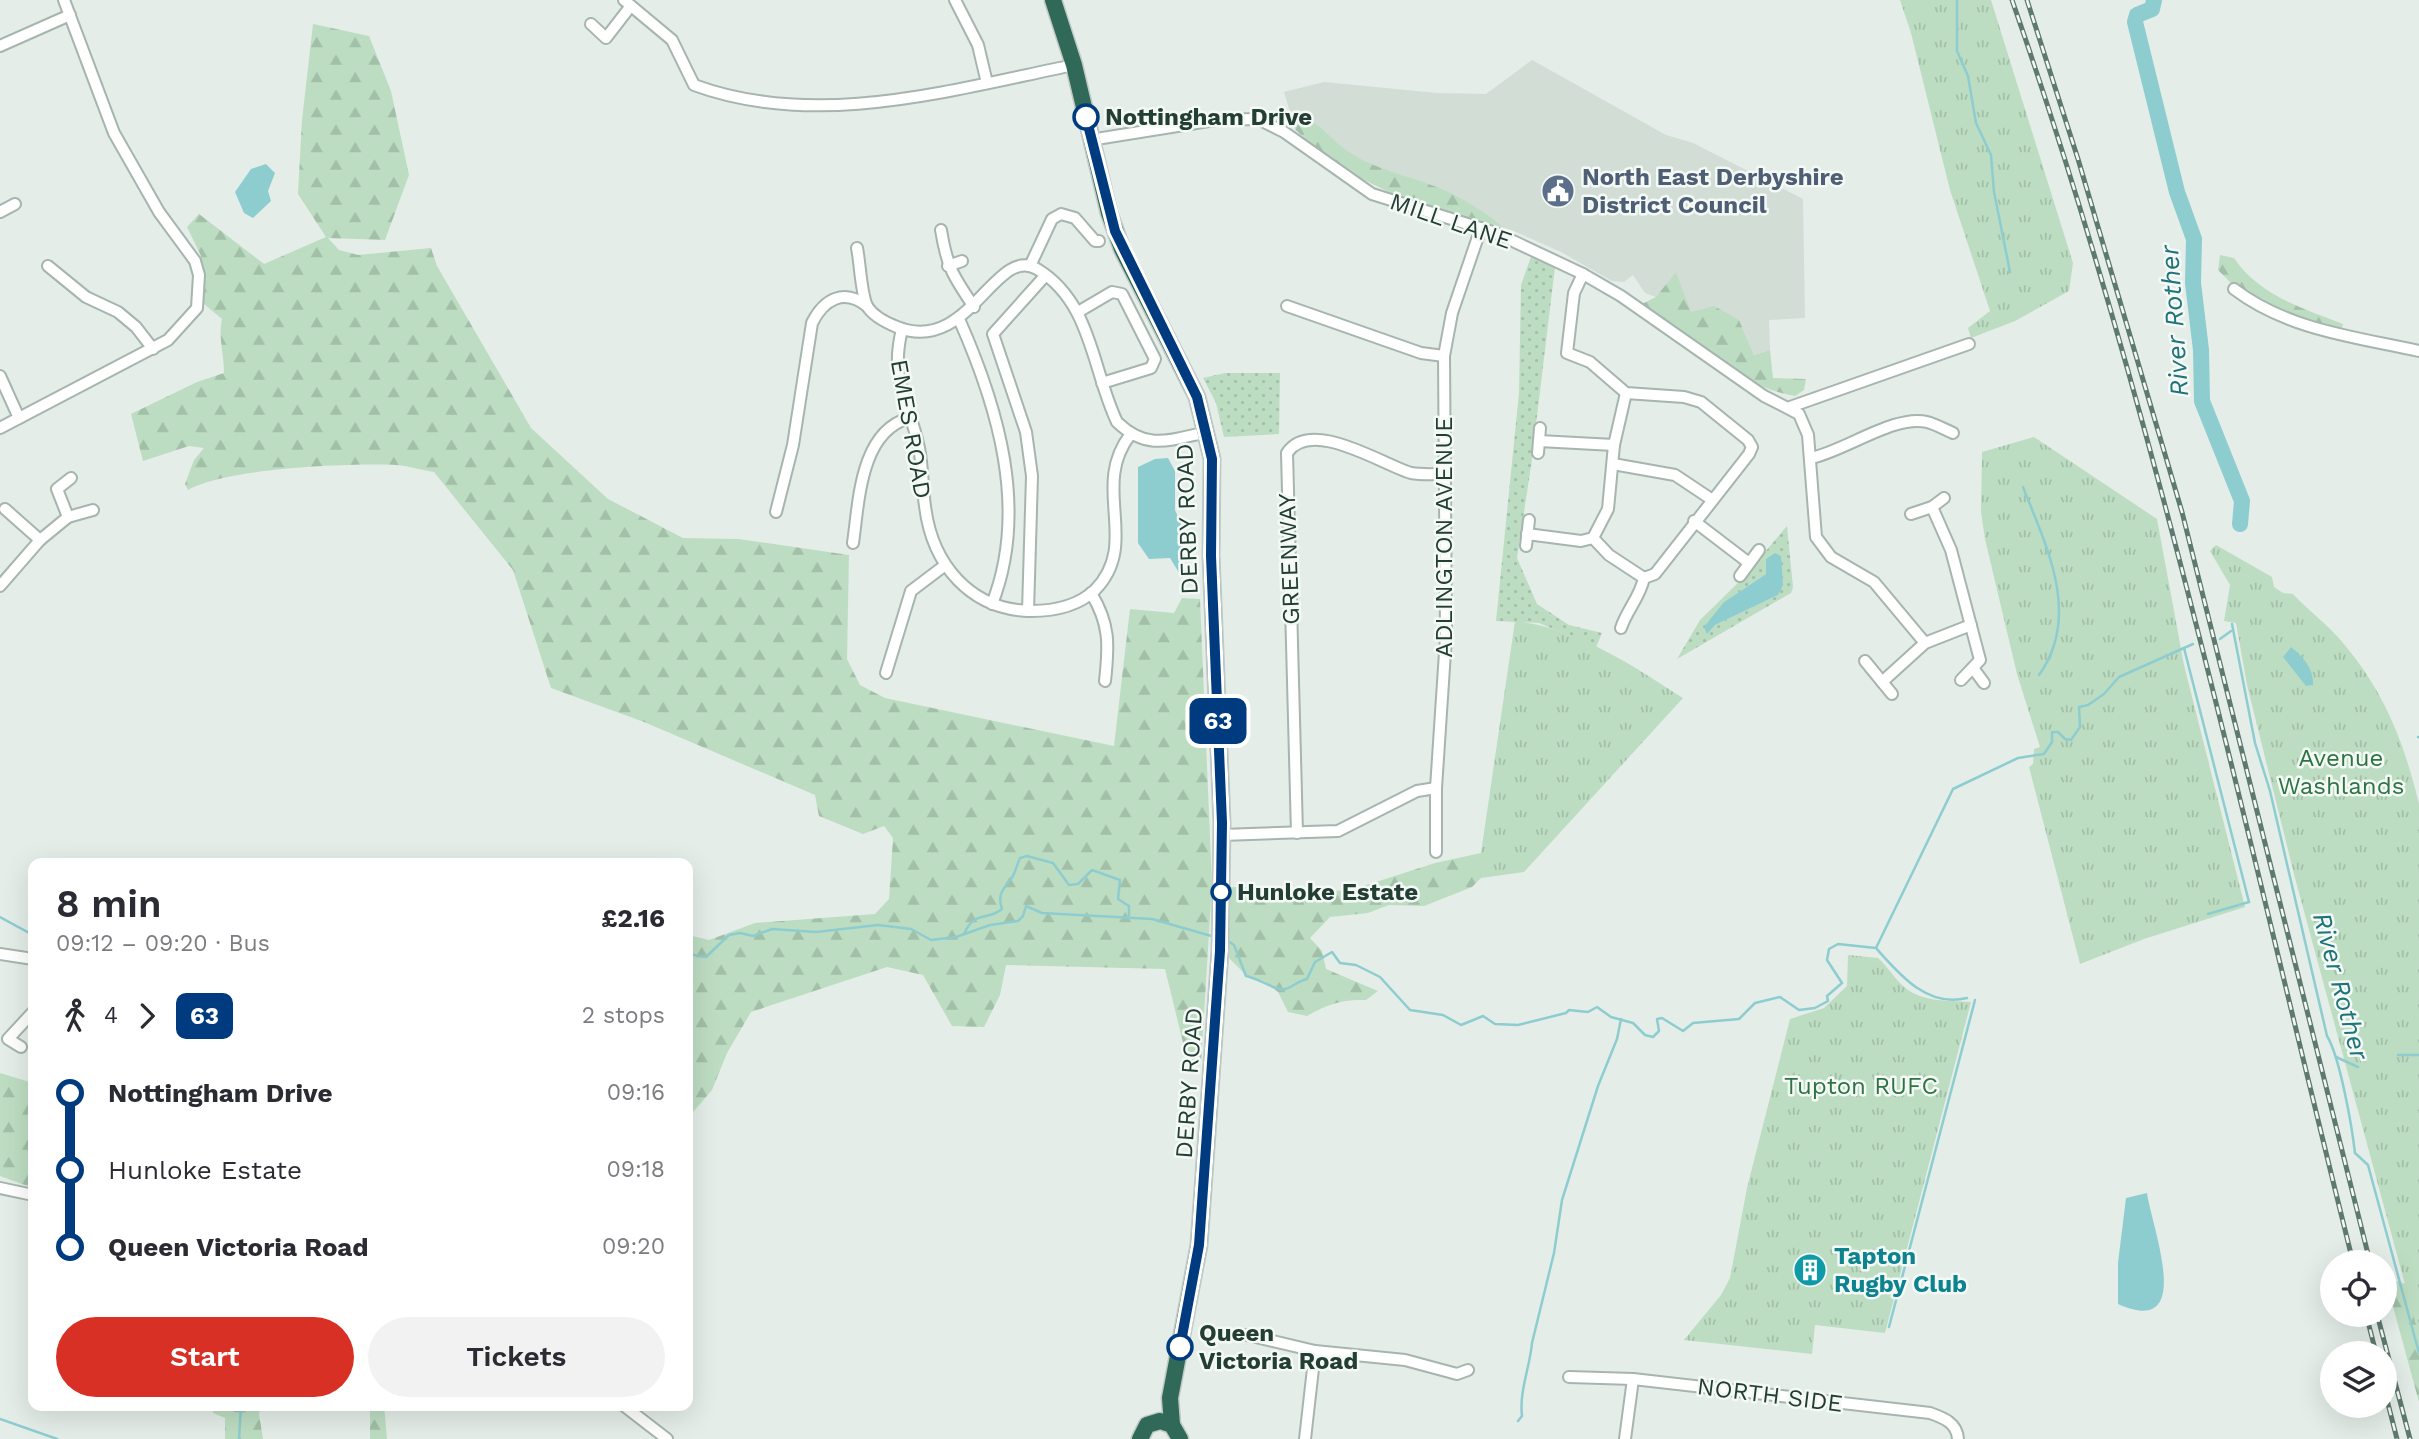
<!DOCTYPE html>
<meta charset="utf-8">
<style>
body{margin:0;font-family:"Work Sans",sans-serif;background:#f2f2f3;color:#2b2b33;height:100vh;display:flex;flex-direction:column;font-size:26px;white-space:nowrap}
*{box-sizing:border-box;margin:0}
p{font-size:23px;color:#7c7c81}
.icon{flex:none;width:38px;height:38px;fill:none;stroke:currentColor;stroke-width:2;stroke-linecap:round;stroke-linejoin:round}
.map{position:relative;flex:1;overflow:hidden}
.drawer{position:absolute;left:28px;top:858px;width:665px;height:553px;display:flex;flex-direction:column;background:#fff;border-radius:14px;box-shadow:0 7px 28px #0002}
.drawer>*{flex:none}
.badge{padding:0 14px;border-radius:10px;font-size:24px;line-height:46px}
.buttons{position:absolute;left:2320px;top:1250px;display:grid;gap:14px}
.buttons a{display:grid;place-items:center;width:77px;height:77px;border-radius:50%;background:#fff;box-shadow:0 7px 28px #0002;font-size:35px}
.map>.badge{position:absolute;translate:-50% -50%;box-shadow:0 0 0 4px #fff}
.legs{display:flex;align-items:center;gap:10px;height:77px;padding:0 28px;font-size:23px}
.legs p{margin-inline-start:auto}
.overview{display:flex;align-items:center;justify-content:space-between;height:119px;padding:0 28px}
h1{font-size:38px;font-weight:600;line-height:52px}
.cta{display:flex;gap:14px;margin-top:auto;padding:14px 28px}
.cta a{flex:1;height:80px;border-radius:42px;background:#d93025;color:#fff;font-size:28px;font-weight:600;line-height:80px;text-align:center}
.cta a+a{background:#f2f2f3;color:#2b2b33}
ul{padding:0 28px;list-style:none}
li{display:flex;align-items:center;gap:24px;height:77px;font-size:26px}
li i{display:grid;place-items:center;width:10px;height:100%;margin:0 9px;background:currentColor}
li i::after{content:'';width:18px;height:18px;margin:-9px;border:5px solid;border-radius:50%;background:#fff}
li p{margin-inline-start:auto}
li:first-child i{background:linear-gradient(#0000 50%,currentColor 0)}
li:last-child i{background:linear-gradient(currentColor 50%,#0000 0)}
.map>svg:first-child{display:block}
</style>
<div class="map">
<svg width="2419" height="1439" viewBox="0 0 2419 1439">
<defs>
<pattern id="grass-dots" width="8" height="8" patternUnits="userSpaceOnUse" patternTransform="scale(1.75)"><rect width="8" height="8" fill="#bdddc2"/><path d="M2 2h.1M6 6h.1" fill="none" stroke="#a2bfa7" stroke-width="1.8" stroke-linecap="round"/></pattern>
<pattern id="forest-firs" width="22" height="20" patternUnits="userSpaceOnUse" patternTransform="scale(1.75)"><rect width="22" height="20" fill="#bdddc2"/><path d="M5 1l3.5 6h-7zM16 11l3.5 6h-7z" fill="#a2bfa7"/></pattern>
<pattern id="park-tufts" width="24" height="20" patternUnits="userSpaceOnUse" patternTransform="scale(1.75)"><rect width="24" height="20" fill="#bdddc2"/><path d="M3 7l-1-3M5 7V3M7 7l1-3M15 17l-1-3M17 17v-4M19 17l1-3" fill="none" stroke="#a2bfa7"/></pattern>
</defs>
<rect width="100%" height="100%" fill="#e4ede8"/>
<path fill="#d2ddd6" d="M 1532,60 L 1666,135 L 1693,143 L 1803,199 L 1805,318 L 1769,320 L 1770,350 L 1754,355 L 1739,320 L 1691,313 L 1676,273 L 1656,297 L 1645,293 L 1633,275 L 1624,282 L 1612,281 L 1561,252 L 1514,231 L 1389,193 L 1311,145 L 1295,129 L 1284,92 L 1324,82 L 1437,93 L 1486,94 Z"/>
<g fill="url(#grass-dots)" fill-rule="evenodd">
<path d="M 1532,254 L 1555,267 L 1531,466 L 1517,558 L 1537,604 L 1569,625 L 1602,633 L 1596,647 L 1539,623 L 1496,621 L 1519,393 L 1521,285 Z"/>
<path d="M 1225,373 L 1280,373 L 1279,434 L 1224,437 L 1216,403 L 1203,378 Z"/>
<path d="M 1787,526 L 1793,587 L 1791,593 L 1677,659 L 1700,620 L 1742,579 ZM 1766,574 L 1778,595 L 1715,625 L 1724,602 Z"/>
</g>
<g fill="url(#forest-firs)">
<path d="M 313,24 L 369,36 L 391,91 L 409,175 L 385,240 L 328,238 L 339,250 L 358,255 L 431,248 L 437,266 L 531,428 L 608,499 L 683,538 L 739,539 L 849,555 L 847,659 L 860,685 L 885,698 L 1114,746 L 1130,609 L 1174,613 L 1182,598 L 1200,599 L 1212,885 L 1201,1063 L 1187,1059 L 1165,969 L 1006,965 L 1000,995 L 984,1027 L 952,1026 L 923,975 L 887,967 L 751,1012 L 727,1053 L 712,1090 L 688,1118 L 688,935 L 709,940 L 755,923 L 875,914 L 889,899 L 893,838 L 884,826 L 863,834 L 819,816 L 815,795 L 644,722 L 551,688 L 513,570 L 434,472 C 422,470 409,466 397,465 C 351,463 225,468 188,490 L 185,484 L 194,460 L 204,448 L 189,446 L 143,461 L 131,414 L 197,382 L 224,373 C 224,354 218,336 222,319 L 204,304 L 201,256 L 187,227 L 199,214 L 264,264 L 326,237 L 298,194 L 302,120 Z"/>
<path d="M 1302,117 C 1322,124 1331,140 1349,152 C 1374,169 1406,175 1434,186 C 1459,195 1483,211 1503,227 C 1422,203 1358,192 1295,129 Z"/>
<path d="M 2220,255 L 2234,258 C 2259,295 2303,309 2343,324 L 2341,333 L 2292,317 L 2241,293 L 2218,270 Z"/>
<path d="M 1676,272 L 1691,312 L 1714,306 L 1739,320 L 1754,355 L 1770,350 L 1773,378 L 1806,379 L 1804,390 L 1795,396 C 1741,388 1685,336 1640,305 L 1656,297 Z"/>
<path d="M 1481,853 L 1481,878 L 1472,887 L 1424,906 L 1389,905 L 1368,913 L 1330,917 L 1310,938 L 1322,951 L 1326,969 L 1378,991 L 1366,1000 C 1343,999 1327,1004 1307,1016 L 1288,1012 L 1278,992 L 1264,981 L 1248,977 L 1228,957 L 1228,887 L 1348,891 L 1435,863 Z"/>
<path d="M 0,1073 L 33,1083 L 33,1188 L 0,1176 Z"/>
<path d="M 2385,1277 L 2414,1287 L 2419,1299 L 2419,1402 Z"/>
<path d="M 214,1405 L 261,1405 L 259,1414 L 263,1439 L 225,1439 L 225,1418 L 213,1413 Z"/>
<path d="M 370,1405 L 384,1405 L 387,1439 L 370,1439 Z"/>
</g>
<g fill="url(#park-tufts)">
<path d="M 1900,0 L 1991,0 L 2073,263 L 2069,291 L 2015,321 L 1971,338 L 1968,328 L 1990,311 L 1950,190 L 1911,33 Z"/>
<path d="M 2034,437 L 2157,519 L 2184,665 L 2245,907 L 2144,939 L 2080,964 L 2029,767 L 2033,764 L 2034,749 L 2040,747 L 2017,674 L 1985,539 L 1981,512 L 1982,452 Z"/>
<path d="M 2216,545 L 2272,577 L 2274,587 L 2283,593 L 2293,594 C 2306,608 2322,620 2336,635 C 2382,686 2403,738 2419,804 L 2419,1336 L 2295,878 L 2247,685 L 2236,623 L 2224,621 L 2230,585 L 2210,551 Z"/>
<path d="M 1515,621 C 1575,627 1632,665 1683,698 L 1524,872 L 1481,878 L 1481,853 Z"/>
<path d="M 1848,955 L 1878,958 C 1887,966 1893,976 1901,984 C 1919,1003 1948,1000 1971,1002 L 1885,1333 L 1815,1325 L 1812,1354 L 1684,1340 L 1721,1295 L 1730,1278 L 1747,1188 L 1790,1019 L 1824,1008 L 1847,986 Z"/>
</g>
<g fill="#8dcdd0">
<path d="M 266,164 L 275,173 L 268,191 L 271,201 L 253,218 L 244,213 L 235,192 L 251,169 Z"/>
<path d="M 1168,458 L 1175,471 L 1175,510 L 1185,533 L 1181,576 L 1170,558 L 1149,559 L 1138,543 L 1138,467 L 1155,459 Z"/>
<path d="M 1775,553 L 1781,556 L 1783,585 L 1778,595 L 1715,625 L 1707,634 L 1704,627 L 1724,602 L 1766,574 L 1766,559 Z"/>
<path d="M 2291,647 C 2304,657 2314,670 2313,685 L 2306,686 L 2283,657 Z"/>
<path d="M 2147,1193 C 2152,1228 2196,1339 2118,1304 L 2118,1263 L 2126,1198 Z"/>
</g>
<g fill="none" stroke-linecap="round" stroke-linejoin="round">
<g stroke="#8dcdd0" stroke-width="2.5">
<path d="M 1957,0 L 1957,51 L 1968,76 L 1976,123 L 1991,155 L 1994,192 L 2010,272"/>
<path d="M 2023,487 C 2046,546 2082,615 2039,675"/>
<path d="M 2232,624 L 2255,743 L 2270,791 L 2327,1036 C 2340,1057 2352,1127 2355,1153 L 2368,1165 L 2419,1353"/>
<path d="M 2220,639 L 2231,631"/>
<path d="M 2184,648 L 2249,902 L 2208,914"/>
<path d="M 2418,737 L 2419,737"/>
<path d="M 0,917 L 33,935"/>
<path d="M 964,934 C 974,910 988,921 1002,909 C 997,895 1003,889 1011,879 C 1015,874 1017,864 1020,858 L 1027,856 L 1053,863 L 1069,885 L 1078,884 L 1092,870 L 1120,880 L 1118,899 L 1129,906 L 1129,916"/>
<path d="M 1225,939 L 1234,945 L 1246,976 C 1258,978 1278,992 1285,989 C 1293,987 1298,981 1307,979 L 1315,962 L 1332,952 L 1340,963 L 1356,965 L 1380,977 L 1410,1010 L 1443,1015 L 1461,1025 L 1483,1016 L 1495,1024 L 1518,1025 L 1566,1013 L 1569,1010 L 1588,1012 L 1597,1007 L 1611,1017 L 1633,1023 L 1645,1035 L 1653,1037 L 1659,1031 L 1657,1019 L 1662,1018 L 1683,1031 L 1693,1023 L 1739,1019 L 1755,1003 L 1780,997 L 1799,1010 L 1815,1008 L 1828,1001 L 1827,996 L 1842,983 L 1827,960 L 1829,949 L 1838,944 L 1876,948 L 1953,789 L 2018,758 L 2044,754 L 2052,742 L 2052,732 L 2058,732 L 2065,739 L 2071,740 L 2080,727 L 2079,707 L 2088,705 L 2104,694 L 2119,677 L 2193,644"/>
<path d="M 1876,948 C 1899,974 1927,1008 1967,998"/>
<path d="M 688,954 L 706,957 L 729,935 L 740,933 L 753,936 L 772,929 L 816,932 L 878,925 L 911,929 L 931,940 L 956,937 L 990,925 L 1018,921 L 1023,916 L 1026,906 L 1042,913 L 1152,919 L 1215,937"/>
<path d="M 2398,1055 L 2419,1055"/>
<path d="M 2336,1057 L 2358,1067"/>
<path d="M 1889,1327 L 1975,1000"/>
<path d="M 0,1419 L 57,1439"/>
<path d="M 1518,1421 L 1522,1416 C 1519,1391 1530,1367 1532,1343 L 1554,1253 L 1562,1200 L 1598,1086 L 1617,1039 L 1621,1019"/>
<path d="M 239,1439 L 241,1405"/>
</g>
<path stroke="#8dcdd0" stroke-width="16" d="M 2154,0 L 2152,9 L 2137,15 L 2135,22 L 2177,192 L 2194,239 L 2193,283 L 2201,350 L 2202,401 L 2242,501 L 2240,524"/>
<defs>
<g id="minor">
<path d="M 624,0 L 672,40 L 694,85 C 816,130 951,90 1074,65"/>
<path d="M 955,0 L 978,45 L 987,83"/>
<path d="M 591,24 L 606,38 L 630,7"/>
<path d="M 0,46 L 70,15"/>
<path d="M 1090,140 L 1215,120 L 1258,119 L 1284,132 L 1372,194 L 1496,233 L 1583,274 L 1621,296 L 1764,396 L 1799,414 L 1808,435 L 1816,537 L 1831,557 L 1874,582 L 1925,643"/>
<path d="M 0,212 L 15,204"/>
<path d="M 941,230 C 947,267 953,276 974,307"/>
<path d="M 857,248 C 860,262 861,294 867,306 C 873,316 887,323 897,327 C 969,356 995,244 1037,269 C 1092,302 1092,370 1117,422 C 1147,451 1170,440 1207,432"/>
<path d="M 48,266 L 86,297 L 118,312 L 136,327 L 153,349"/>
<path d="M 948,266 L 962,261"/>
<path d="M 1030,266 L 1052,219 L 1061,214 L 1075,218 L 1095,241 L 1099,241"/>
<path d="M 1583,274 L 1574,293 L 1567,353 L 1590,362 L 1626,393 L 1684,397 L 1701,402 L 1748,440 L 1752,447 L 1749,454 L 1655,574 L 1644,578 C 1640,597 1627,610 1621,628"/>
<path d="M 2234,289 C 2288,330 2355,337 2419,351"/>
<path d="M 1287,306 L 1421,353 L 1444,356"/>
<path d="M 1078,312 L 1112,292 L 1122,294 L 1155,359 L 1151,368 L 1102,383"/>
<path d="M 959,319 C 998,407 1029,510 992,604"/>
<path d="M 902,329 C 889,383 909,399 919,448 C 923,467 922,487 925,506 C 932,564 970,610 1031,611 C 1054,611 1078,606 1095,590 C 1141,543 1090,487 1130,435"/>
<path d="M 0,376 L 19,418"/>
<path d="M 1790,407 L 1969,344"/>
<path d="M 0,428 L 168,340 L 197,308 L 199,275 L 195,261 L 159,212 L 114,133 L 64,0"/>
<path d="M 1539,441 L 1614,445"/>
<path d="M 1538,453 L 1540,428"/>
<path d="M 1811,458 C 1845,451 1895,414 1927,422 C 1935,424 1944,429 1953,433"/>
<path d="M 1613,464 L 1675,475 L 1711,499"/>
<path d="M 1932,507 L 1951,550 L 1980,660 L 1961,680"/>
<path d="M 5,509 L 40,540"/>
<path d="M 776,512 L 793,445 L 812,323 C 824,299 844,288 867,306"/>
<path d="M 1911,514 L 1932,507 L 1944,498"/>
<path d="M 68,517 L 93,510"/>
<path d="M 1694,521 L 1749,563"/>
<path d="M 1527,534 L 1581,541 L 1593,538 L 1608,509 L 1614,445 L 1626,393"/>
<path d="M 1593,538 L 1609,555 L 1644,578"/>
<path d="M 853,543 C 859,501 860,432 909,418"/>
<path d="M 1526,546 L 1529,520"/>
<path d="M 1740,576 L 1759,550"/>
<path d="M 0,586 L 40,540 L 68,517 L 57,489 L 71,478"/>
<path d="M 1091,593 C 1110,624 1109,645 1105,681"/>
<path d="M 1028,611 L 1032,476 L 1026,432 L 993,334 L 1045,276"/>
<path d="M 1865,661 L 1892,694"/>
<path d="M 1973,668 L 1984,683"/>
<path d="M 886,673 L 911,591 L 944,566"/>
<path d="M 1882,682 L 1925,643 L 1971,625"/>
<path d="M 1297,833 L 1287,453 C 1311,417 1383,465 1411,473 C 1422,475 1434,474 1445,474"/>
<path d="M 1222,835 L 1338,831 L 1417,791 L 1436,788"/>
<path d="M 1436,852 L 1436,788 L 1446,637 L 1444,356 L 1452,313 L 1481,228"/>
<path d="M 0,954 L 33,959"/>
<path d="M 21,1047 L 8,1039 L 33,1012"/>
<path d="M 0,1188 L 33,1195"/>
<path d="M 1247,1335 L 1315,1351 L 1405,1360 L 1457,1374 L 1468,1370"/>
<path d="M 1569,1377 L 1633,1379 L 1930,1413 C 1944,1418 1957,1423 1958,1439"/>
<path d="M 623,1405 L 667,1439"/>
<path d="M 1305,1439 L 1315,1351"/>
<path d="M 1625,1439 L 1633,1379"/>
</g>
<g id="highway">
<path d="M 1053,0 L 1074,65 L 1109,213 L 1122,249 L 1197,397 L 1212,459 L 1211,556 L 1222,823 L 1220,951 L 1199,1245 L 1170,1398 L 1172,1425"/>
<path d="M 1140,1439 L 1147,1425 L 1160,1421 L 1172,1425 L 1180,1439"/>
</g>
</defs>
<use href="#minor" stroke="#a6b5ae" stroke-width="14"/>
<use href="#highway" stroke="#c1c9c6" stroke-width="19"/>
<use href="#minor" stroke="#fff" stroke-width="10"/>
<use href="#highway" stroke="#306957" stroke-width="16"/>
<defs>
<g id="rail">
<path d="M 2012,0 C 2155,410 2248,841 2353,1262"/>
<path d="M 2027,0 L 2078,159 L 2182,512 L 2370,1262"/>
<path d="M 2366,1314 L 2376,1353"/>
<path d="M 2377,1314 L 2410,1439"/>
<path d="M 2385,1392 L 2397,1439"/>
</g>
</defs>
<use href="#rail" stroke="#5e796f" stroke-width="5"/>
<use href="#rail" stroke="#f4f9f6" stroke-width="2.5" stroke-dasharray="8" stroke-linecap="butt"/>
</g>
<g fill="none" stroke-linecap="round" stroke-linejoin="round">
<defs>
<path id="line-1" d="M 1086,117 L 1115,231 L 1197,397 L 1212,459 L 1211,556 L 1222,823 L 1220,951 L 1199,1245 L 1180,1347"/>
</defs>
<use href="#line-1" stroke="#fff" stroke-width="16"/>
<use href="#line-1" stroke="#003b80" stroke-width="10"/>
</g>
<defs>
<symbol id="civic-disc" viewBox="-11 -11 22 22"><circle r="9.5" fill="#5c6f8a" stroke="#f4f9f6"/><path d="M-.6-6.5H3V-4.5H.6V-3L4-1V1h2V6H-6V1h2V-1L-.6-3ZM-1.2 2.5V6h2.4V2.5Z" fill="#fff"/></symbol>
<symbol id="building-disc" viewBox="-11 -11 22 22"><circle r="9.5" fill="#0f9aa8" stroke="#f4f9f6"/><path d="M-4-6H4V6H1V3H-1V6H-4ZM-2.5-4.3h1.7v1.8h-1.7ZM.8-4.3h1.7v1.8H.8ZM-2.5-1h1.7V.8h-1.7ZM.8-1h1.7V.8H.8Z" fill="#fff"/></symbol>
</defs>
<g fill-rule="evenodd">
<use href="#civic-disc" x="1539" y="172" width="38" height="38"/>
<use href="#building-disc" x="1791" y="1251" width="38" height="38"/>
</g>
<g fill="#fff" stroke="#003b80" stroke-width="3.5">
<circle cx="1086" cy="117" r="12"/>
<circle cx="1221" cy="892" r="9"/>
<circle cx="1180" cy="1347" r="12"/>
</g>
<g text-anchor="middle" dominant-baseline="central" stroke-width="5" stroke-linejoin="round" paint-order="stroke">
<g font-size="24" font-weight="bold" fill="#233e34" stroke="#f4f9f6" text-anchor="start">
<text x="1105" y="117">Nottingham Drive</text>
<text x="1237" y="892">Hunloke Estate</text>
<text x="1199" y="1333">Queen<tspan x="1199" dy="28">Victoria Road</tspan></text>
</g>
<g font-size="24" font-weight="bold" fill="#4e5e75" stroke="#f4f9f6" text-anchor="start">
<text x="1582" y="177">North East Derbyshire<tspan x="1582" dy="28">District Council</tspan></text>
</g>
<g font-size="24" fill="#233e34" stroke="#f4f9f6">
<text transform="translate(1451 221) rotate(19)">MILL LANE</text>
<text transform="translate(911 429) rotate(80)">EMES ROAD</text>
<text transform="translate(1187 519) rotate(-92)">DERBY ROAD</text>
<text transform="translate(1444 537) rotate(-90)">ADLINGTON AVENUE</text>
<text transform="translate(1289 559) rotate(-92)">GREENWAY</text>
<text transform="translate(1189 1083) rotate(-86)">DERBY ROAD</text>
<text transform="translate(1770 1395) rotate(7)">NORTH SIDE</text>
</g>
<g font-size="24" fill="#2e7442" stroke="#f4f9f6">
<text x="2341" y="758">Avenue<tspan x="2341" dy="28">Washlands</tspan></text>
<text x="1861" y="1086">Tupton RUFC</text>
</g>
<g font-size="24" font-weight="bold" fill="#0d838f" stroke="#f4f9f6" text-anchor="start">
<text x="1834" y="1256">Tapton<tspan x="1834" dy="28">Rugby Club</tspan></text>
</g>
<g font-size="26" font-style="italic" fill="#1f7379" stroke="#f4f9f6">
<text transform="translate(2174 321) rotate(-94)">River Rother</text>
<text transform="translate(2341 986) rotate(75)">River Rother</text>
</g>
</g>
</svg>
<div class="buttons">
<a><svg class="icon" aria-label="locate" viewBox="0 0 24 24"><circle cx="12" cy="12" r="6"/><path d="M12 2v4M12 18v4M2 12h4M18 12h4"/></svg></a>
<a><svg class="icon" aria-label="layers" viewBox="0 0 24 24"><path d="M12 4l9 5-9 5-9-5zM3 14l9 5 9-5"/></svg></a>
</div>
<b class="badge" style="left:1218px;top:721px;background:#003b80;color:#fff">63</b>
<section class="drawer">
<div class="overview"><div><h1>8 min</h1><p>09:12 – 09:20 · Bus</p></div><b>£2.16</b></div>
<div class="legs"><svg class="icon" aria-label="walk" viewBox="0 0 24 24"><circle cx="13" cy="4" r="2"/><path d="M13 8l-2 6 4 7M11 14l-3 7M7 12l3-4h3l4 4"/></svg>4<svg class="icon" aria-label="forward" viewBox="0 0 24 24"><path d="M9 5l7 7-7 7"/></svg><b class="badge" style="background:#003b80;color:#fff">63</b><p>2 stops</p></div>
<ul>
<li><i style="color:#003b80"></i><b>Nottingham Drive</b><p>09:16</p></li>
<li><i style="color:#003b80"></i><span>Hunloke Estate</span><p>09:18</p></li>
<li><i style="color:#003b80"></i><b>Queen Victoria Road</b><p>09:20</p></li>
</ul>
<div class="cta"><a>Start</a><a>Tickets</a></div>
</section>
</div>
